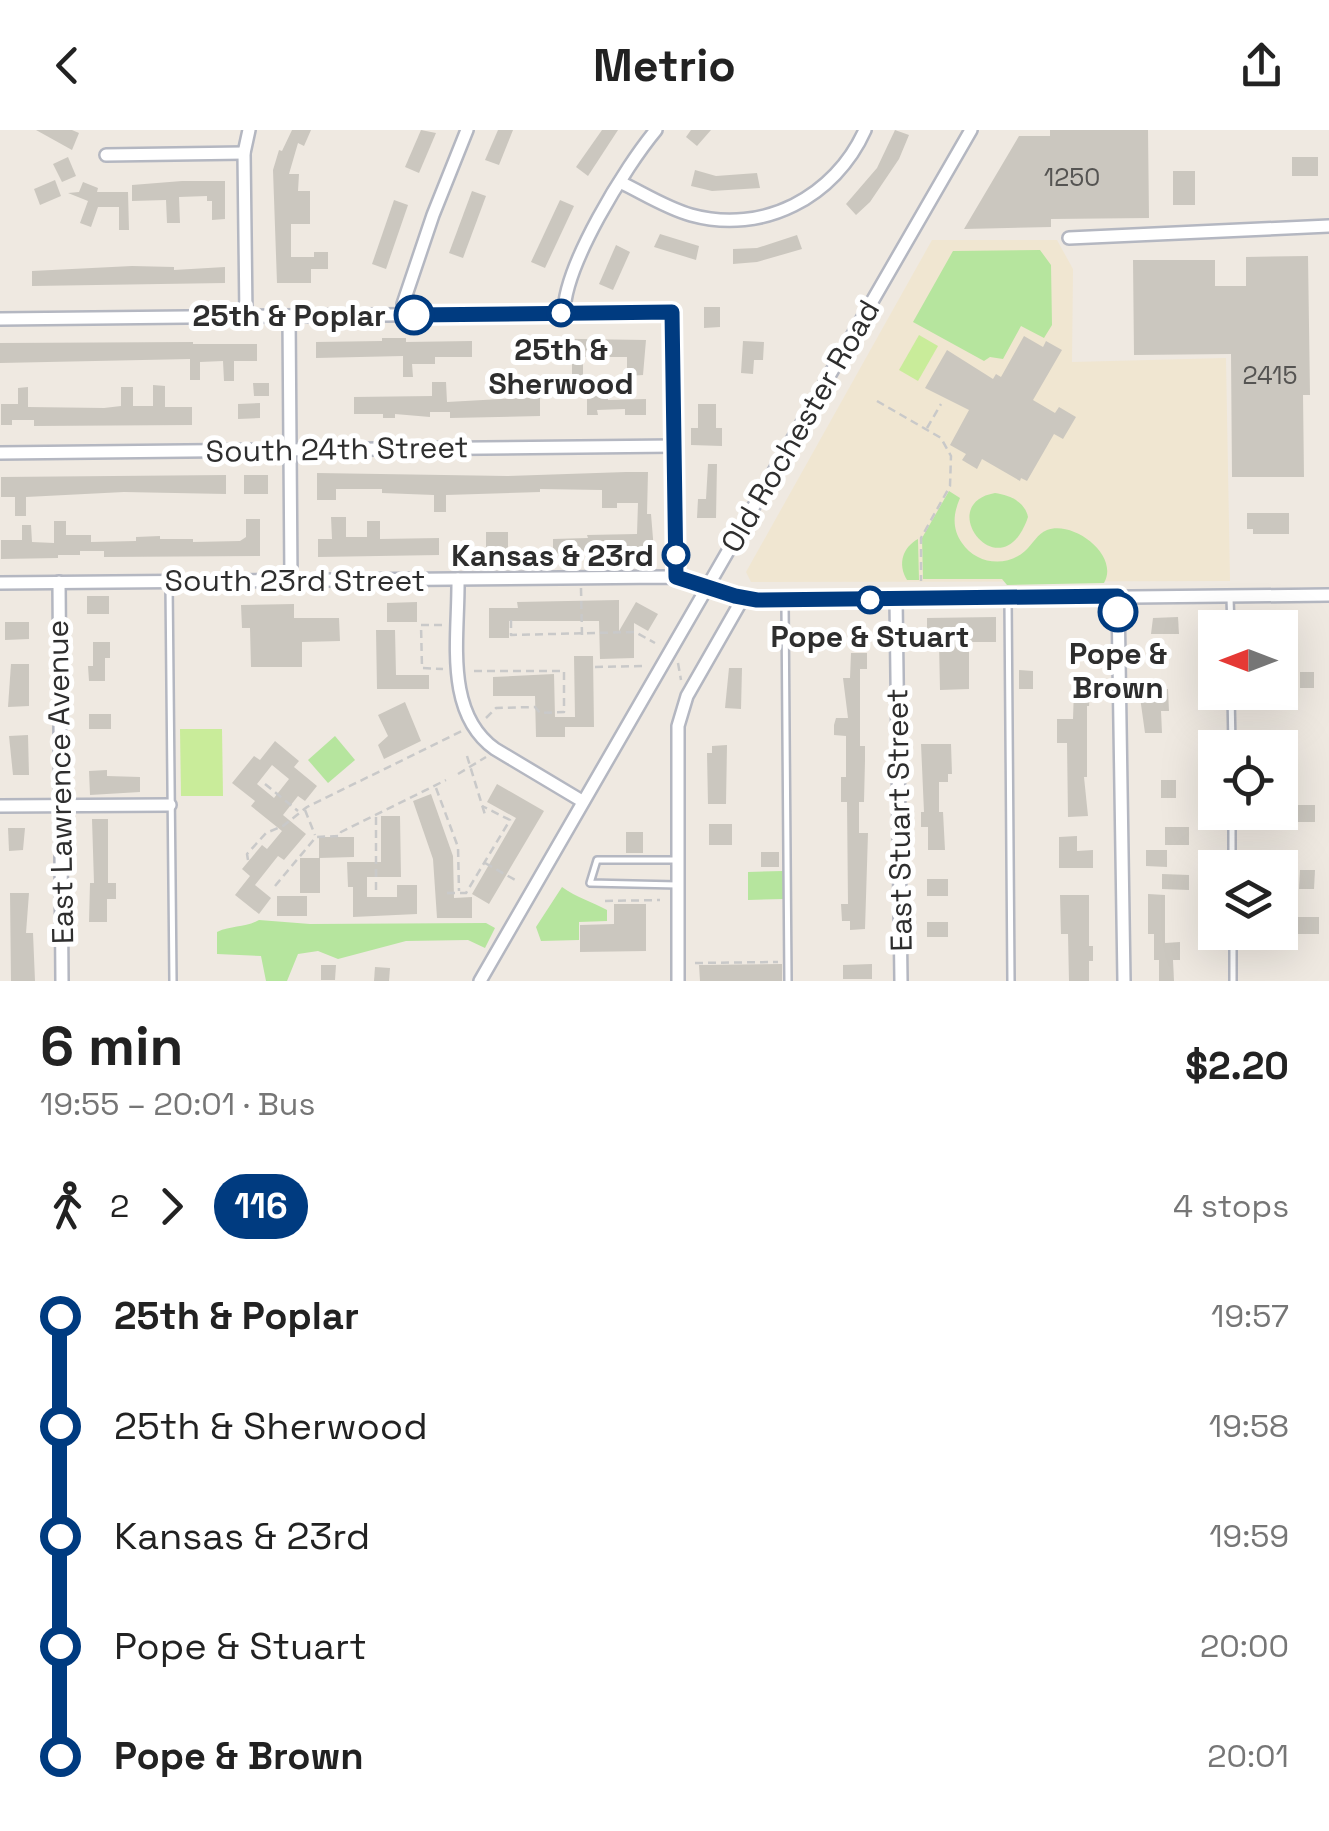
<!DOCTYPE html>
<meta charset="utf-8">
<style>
body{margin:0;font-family:"Space Grotesk",sans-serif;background:#f6f6f6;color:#222;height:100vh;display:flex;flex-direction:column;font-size:38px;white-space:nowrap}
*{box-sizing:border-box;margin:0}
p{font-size:32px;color:#767676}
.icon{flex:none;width:55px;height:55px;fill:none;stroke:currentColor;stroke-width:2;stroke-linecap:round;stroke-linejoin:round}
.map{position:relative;height:851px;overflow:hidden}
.details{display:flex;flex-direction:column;background:#fff;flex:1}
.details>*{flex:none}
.badge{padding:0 20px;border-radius:32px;font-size:35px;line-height:65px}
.needle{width:65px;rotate:270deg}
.tools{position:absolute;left:1198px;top:480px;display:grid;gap:20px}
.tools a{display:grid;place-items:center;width:100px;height:100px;border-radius:0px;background:#fff;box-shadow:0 10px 40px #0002;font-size:50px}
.map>.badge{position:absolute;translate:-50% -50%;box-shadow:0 0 0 5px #fff}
.legs{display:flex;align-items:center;gap:15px;height:110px;padding:0 40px;font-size:32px}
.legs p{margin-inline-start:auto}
.headline{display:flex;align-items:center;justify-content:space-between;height:170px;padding:0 40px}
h1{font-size:55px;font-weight:700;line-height:75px}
ul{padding:0 40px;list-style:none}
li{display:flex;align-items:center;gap:35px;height:110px;font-size:38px}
li i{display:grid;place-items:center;width:15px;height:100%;margin:0 12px;background:currentColor}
li i::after{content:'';width:25px;height:25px;margin:-12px;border:8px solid;border-radius:50%;background:#fff}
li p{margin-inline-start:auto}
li:first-child i{background:linear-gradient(#0000 50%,currentColor 0)}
li:last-child i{background:linear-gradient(currentColor 50%,#0000 0)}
header{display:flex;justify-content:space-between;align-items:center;height:130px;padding:0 40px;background:#fff;font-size:45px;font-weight:700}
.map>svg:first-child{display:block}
</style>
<header><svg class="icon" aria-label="back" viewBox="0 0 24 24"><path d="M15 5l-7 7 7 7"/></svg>Metrio<svg class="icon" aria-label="share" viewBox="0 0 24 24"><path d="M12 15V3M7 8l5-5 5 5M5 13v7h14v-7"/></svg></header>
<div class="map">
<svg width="1329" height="851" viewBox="0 0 1329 851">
<rect width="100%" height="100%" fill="#efe9e1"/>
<path fill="#f0e6d1" d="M 932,110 L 1057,110 L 1073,139 L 1072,232 L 1226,228 L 1230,451 L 751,452 L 746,442 Z"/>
<g fill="#b6e59e">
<path d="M 1040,120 L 1051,135 L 1052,195 L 1044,208 L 1021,196 L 1003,229 L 990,227 L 984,231 L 913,192 L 953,121 Z"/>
<path d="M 949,361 L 960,368 C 953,384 952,399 962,413 C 976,434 1006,438 1025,421 C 1033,414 1037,404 1047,400 C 1073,390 1120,425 1104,453 L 1007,455 L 1002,449 L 923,449 L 922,408 Z"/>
<path d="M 995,363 C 1010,365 1025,372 1028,387 C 1002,464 932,374 995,363 Z"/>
<path d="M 918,409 L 919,450 L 907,450 C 897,434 903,417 918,409 Z"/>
<path d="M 335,606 L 355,630 L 328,653 L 308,630 Z"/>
<path d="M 783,741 L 784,769 L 748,770 L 748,742 Z"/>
<path d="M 562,757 C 577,768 591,771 607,780 L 607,791 L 579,792 L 579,810 L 541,811 L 536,797 Z"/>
<path d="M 259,790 L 310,794 L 486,793 L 495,798 L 485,818 L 468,810 L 406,811 L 338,829 L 318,821 L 298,824 L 287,851 L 266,851 L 261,826 L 217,824 L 217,802 C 232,795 245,798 259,790 Z"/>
</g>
<g fill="#c9ec9a">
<path d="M 919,205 L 938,216 L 918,251 L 899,240 Z"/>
<path d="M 180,599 L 222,599 L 223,666 L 181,666 Z"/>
</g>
<g fill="#cbc7bf" fill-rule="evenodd">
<path d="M 36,0 L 72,0 L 79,3 L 72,20 Z"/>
<path d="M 292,0 L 311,0 L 304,16 L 298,13 L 289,44 L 299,44 L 298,61 L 310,61 L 310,94 L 291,94 L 291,127 L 314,127 L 314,122 L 328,122 L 328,139 L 311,139 L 311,153 L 277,153 L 273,40 L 279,20 L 282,21 Z"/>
<path d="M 421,0 L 436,3 L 419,43 L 405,37 Z"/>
<path d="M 498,0 L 513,0 L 499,35 L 485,30 Z"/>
<path d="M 602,0 L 618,0 L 588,46 L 576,37 Z"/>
<path d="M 691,0 L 711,0 L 697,16 L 686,7 Z"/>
<path d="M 895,0 L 909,5 L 899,29 L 870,72 L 856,85 L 846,74 L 877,38 Z"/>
<path d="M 1050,0 L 1148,0 L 1149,88 L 1051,89 L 1051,97 L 964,99 L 1019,6 L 1050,6 Z"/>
<path d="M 68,27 L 76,46 L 62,52 L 53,34 Z"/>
<rect x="1292" y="27" width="26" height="19"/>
<path d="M 695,40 L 716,46 L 757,43 L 760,58 L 712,61 L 691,56 Z"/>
<rect x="1173" y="41" width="22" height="34"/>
<path d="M 55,50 L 61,66 L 40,75 L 34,59 Z"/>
<path d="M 182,51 L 225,51 L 225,89 L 212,90 L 212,71 L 207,71 L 207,66 L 179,67 L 180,93 L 167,93 L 166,70 L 132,71 L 132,55 Z"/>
<path d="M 83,52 L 98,58 L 97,62 L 128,62 L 129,100 L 119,100 L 119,77 L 98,77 L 91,97 L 80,93 L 88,71 L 68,63 L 79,62 Z"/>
<path d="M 472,61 L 486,66 L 463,128 L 449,123 Z"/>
<path d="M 394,70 L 408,75 L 386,139 L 372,134 Z"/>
<path d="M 560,70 L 574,76 L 545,138 L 531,132 Z"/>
<path d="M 660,104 L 699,116 L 696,130 L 654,117 Z"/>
<path d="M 797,105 L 802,119 L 757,132 L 733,134 L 733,119 L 757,118 Z"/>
<path d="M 616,115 L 630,122 L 613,160 L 599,154 Z"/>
<path d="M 1308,126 L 1310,265 L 1303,265 L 1304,347 L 1232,347 L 1231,224 L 1134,225 L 1133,130 L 1215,130 L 1215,156 L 1246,156 L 1246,127 Z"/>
<path d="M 132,136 L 174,137 L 174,140 L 225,137 L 225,153 L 32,156 L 32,141 Z"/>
<path d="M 704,177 L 720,177 L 720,197 L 704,198 Z"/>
<path d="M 1024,206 L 1043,217 L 1046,211 L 1062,220 L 1033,270 L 1055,283 L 1059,277 L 1076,287 L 1063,309 L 1054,304 L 1027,351 L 1021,348 L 1020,351 L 982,329 L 977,339 L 962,330 L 966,324 L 950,315 L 969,280 L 925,258 L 947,220 L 993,249 L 996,244 L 1001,247 Z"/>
<path d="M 382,208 L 406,208 L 406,212 L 472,211 L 472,227 L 435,227 L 435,234 L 412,234 L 413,247 L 403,247 L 403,226 L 316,228 L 316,212 L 382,211 Z"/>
<path d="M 516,208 L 646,210 L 643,245 L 627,246 L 627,227 L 583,227 L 583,246 L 572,246 L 572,227 L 516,226 Z"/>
<path d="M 743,211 L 764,212 L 763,230 L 754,230 L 753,244 L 741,243 Z"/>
<path d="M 193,212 L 193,214 L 257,214 L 257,231 L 234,231 L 234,251 L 224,251 L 223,231 L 200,232 L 200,250 L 190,250 L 190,229 L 0,233 L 0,213 Z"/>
<path d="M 432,252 L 446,252 L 447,272 L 540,267 L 540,286 L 450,288 L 450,282 L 430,282 L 430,287 L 395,284 L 395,288 L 383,288 L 383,284 L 354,284 L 354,267 L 432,266 Z"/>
<path d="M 253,253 L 269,253 L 269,266 L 254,266 Z"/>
<path d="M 153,255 L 165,256 L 165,277 L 192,277 L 192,295 L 34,296 L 34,290 L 12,290 L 12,295 L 1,295 L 1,274 L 18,274 L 18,258 L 28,257 L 28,277 L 104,278 L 121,276 L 121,257 L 133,257 L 133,276 L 153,276 Z"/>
<path d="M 608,264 L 608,270 L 646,269 L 646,285 L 625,285 L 625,279 L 597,280 L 598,285 L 587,285 L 587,265 Z"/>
<path d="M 260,273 L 260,288 L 238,289 L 238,274 Z"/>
<path d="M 698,274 L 716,274 L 716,298 L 722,298 L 722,316 L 691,315 L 691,298 L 698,298 Z"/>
<path d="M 708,334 L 717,334 L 716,388 L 697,388 L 698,369 L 706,369 Z"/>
<path d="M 626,342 L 648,342 L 647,384 L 651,384 L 654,421 L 553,424 L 553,409 L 588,408 L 587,405 L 637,404 L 638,373 L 617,373 L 617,378 L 602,378 L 602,360 L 540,359 L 540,362 L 446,365 L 446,382 L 434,382 L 434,365 L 382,363 L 382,359 L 336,359 L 336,370 L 317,370 L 317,343 L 507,346 Z"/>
<path d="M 226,345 L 226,364 L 124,362 L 26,367 L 26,386 L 15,386 L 15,367 L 1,367 L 1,347 Z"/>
<rect x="244" y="345" width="24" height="19"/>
<path d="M 1247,383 L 1289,383 L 1289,404 L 1253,404 L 1253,399 L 1247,399 Z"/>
<path d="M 331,387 L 346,387 L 346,407 L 367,407 L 367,391 L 380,391 L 380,409 L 439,408 L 439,425 L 318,427 L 318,409 L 332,409 Z"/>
<path d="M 246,389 L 260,389 L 260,426 L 104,427 L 104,421 L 80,421 L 80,425 L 58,425 L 58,428 L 1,429 L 1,410 L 22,410 L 22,395 L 31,395 L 32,412 L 54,413 L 54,391 L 66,391 L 66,405 L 91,405 L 91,412 L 136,411 L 136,407 L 160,406 L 160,409 L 193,409 L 193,412 L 240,411 L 246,407 Z"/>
<path d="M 486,402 L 508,402 L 508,419 L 498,419 L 498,425 L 486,425 Z"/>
<rect x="87" y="466" width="22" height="18"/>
<path d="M 619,470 L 619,501 L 636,472 L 658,484 L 648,501 L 634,493 L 634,528 L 600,529 L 599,491 L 509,491 L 509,508 L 489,508 L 489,478 L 518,478 L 517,472 Z"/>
<path d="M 417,472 L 417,492 L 387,492 L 387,473 Z"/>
<path d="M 294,474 L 294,488 L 339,488 L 340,511 L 302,512 L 302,537 L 251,537 L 250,498 L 242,498 L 241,475 Z"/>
<path d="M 996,487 L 996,512 L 969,512 L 969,559 L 940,560 L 939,513 L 927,513 L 927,488 Z"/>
<path d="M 1178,487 L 1179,504 L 1151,504 L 1153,488 Z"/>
<path d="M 5,492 L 29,492 L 29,509 L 5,510 Z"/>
<path d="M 376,500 L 395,500 L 396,545 L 429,545 L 429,559 L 377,559 Z"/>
<path d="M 93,512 L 110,512 L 110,528 L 105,528 L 105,551 L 89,551 L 88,536 L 93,536 Z"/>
<path d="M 851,523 L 867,523 L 867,539 L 860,539 L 860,616 L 865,616 L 865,631 L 864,672 L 859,672 L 859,703 L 868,703 L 865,799 L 850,800 L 850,791 L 842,791 L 841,774 L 848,774 L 847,672 L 841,672 L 841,647 L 846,647 L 846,606 L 834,605 L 834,595 L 836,588 L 848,588 L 843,548 L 850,548 Z"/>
<path d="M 574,526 L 593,526 L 594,597 L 565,597 L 565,607 L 536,607 L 535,566 L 493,566 L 493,547 L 554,544 L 555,587 L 575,587 Z"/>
<path d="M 11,534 L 29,534 L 29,576 L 8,577 Z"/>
<path d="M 729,538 L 742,538 L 741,579 L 725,578 Z"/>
<path d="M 1019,540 L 1033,541 L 1033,559 L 1019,559 Z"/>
<rect x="1300" y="542" width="14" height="16"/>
<path d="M 1074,559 L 1090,560 L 1089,576 L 1087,576 L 1087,647 L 1084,647 L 1088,686 L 1068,687 L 1067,613 L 1057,613 L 1057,589 L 1073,589 Z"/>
<path d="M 1168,559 L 1169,581 L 1161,581 L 1162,603 L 1145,603 L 1139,560 Z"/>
<path d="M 405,572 L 421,611 L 384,629 L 378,615 L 388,606 L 378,585 Z"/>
<rect x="89" y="584" width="22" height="15"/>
<path d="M 28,605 L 29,645 L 13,645 L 9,606 Z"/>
<path d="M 275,611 L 299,631 L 294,637 L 317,656 L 305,671 L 298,666 L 283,685 L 306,704 L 284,730 L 278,726 L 255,755 L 271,768 L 259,784 L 235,765 L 250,746 L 242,739 L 262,715 L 267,719 L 282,701 L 251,676 L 255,671 L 232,653 L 254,626 L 260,630 ZM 272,635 L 289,649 L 274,668 L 257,654 Z"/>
<path d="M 921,614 L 951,614 L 952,644 L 948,644 L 948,652 L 939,652 L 939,682 L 943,682 L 945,720 L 928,720 L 928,697 L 921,697 L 921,682 L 924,682 Z"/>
<path d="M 727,615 L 726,674 L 708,674 L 707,623 L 712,623 L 712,616 Z"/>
<path d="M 107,640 L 107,646 L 140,647 L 140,662 L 90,665 L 89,641 Z"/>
<rect x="1161" y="650" width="15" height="18"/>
<path d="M 497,654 L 544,681 L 489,774 L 472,764 L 516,688 L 487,672 Z"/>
<path d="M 431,664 L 453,726 L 454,768 L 472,767 L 472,788 L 437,788 L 433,729 L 413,671 Z"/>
<rect x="1294" y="675" width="21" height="17"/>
<path d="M 381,686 L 400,686 L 401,747 L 367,747 L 367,767 L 397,767 L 397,755 L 417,755 L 417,784 L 353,787 L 353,757 L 348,757 L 347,732 L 381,732 Z"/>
<path d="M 92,689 L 108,689 L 108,753 L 116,753 L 116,769 L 107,769 L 107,792 L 89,792 L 90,753 L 94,753 Z"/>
<rect x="709" y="694" width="23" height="21"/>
<rect x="1165" y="697" width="24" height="18"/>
<path d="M 8,698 L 25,698 L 23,720 L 9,721 Z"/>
<rect x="626" y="702" width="17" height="21"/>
<path d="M 1077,706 L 1077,721 L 1093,720 L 1093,738 L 1059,738 L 1059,707 Z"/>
<path d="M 319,707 L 354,707 L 354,727 L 319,728 Z"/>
<path d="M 1146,720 L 1167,720 L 1167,737 L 1146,736 Z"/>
<rect x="761" y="722" width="18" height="15"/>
<rect x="300" y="728" width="20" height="35"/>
<path d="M 1300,740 L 1315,740 L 1314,759 L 1299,759 Z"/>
<path d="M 1162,744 L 1189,745 L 1189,760 L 1162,759 Z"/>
<rect x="927" y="749" width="21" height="17"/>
<path d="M 10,763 L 29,763 L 26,803 L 33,803 L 35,851 L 11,851 Z"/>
<path d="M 1148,764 L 1165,765 L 1165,813 L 1180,812 L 1180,830 L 1173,830 L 1174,851 L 1159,851 L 1159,830 L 1154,830 L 1154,804 L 1148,804 Z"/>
<path d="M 1060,765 L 1089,765 L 1089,816 L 1093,816 L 1093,831 L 1089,831 L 1089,851 L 1069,851 L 1068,804 L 1061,804 Z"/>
<rect x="277" y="766" width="30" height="20"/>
<path d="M 614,774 L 646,774 L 646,821 L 580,822 L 580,795 L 614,794 Z"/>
<rect x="1290" y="787" width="29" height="17"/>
<rect x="927" y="792" width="21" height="15"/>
<path d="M 782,834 L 782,851 L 700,851 L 699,835 Z"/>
<path d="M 872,834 L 872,849 L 843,849 L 843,835 Z"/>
<path d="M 321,835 L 336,835 L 335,850 L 321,850 Z"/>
<path d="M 375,837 L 390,838 L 389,851 L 374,851 Z"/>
</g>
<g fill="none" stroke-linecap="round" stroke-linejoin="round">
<defs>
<g id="lane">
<path d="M 169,454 L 173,851"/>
<path d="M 1230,468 L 1231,498"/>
<path d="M 1008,469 L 1011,851"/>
<path d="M 785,474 L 788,851"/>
<path d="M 1231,562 L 1232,618"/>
<path d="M 1232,682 L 1232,738"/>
<path d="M 677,730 L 597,730 L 590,753 L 677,755"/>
<path d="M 1233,802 L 1233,851"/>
</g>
<g id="street">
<path d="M 106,25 L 244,23"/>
<path d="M 620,52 C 643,63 666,78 691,85 C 763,105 835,67 865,0"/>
<path d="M 1069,108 L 1329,96"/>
<path d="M 564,183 C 564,136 625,37 656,0"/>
<path d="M 403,185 L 403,174 L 433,85 L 467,0"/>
<path d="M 246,186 L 244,23 L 249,0"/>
<path d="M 289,186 L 291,450"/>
<path d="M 0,189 L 672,182 L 676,447"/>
<path d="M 0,323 L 675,316"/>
<path d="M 458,449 C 459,505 443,582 495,619 L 582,671"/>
<path d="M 59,452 L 62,851"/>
<path d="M 0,453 L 666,447 C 702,448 733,469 769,471 L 1329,465"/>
<path d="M 1118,467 L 1124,851"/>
<path d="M 896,469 L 901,851"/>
<path d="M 0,676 L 170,675"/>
<path d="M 480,851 L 971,0"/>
<path d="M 678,851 L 678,596 L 687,566 L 743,468"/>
</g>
</defs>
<use href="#lane" stroke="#b4b7c1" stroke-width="10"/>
<use href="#street" stroke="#b4b7c1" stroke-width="16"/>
<g stroke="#c9c9c9" stroke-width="2.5" stroke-dasharray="8 5" stroke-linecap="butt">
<path d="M 877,271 L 941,308 L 951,326 L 950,356 L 921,408 L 921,451"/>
<path d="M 927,298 L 941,274"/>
<path d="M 581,458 L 582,505"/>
<path d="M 511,490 L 511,505 L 635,502 L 655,513"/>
<path d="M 442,495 L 421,495 L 422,538 L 443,539"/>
<path d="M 678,533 L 681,550"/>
<path d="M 595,537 L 642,536"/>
<path d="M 474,541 L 564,541 L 564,582 L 540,583 L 535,577 L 496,578 L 486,588"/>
<path d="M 467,626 L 486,688"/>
<path d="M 458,644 L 486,627"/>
<path d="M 265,654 L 298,681"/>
<path d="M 436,658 L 458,717 L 459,761"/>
<path d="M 305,680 L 315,705"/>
<path d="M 376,687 L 376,764"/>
<path d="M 248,730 L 247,724 L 266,703 L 283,696 L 307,677 L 462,601"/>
<path d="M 485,733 L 517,751"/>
<path d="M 275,756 L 316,707 L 340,706 L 341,702 L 446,650"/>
<path d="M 447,763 L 466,763 L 510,690 L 482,676"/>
<path d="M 605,771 L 660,770"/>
<path d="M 695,833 L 778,832"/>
</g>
<use href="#lane" stroke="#fff" stroke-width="5"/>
<use href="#street" stroke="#fff" stroke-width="11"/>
</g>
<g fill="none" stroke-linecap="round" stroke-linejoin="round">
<defs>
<path id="line-1" d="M 414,185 L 672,182 L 676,447 L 735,466 L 757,470 L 1118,466 L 1118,482"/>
</defs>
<use href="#line-1" stroke="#fff" stroke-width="22"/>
<use href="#line-1" stroke="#003b80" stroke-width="15"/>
</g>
<g fill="#fff" stroke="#003b80" stroke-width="5">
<circle cx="561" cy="183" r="12"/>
<circle cx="414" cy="185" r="18"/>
<circle cx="676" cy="425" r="12"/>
<circle cx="870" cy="470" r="12"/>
<circle cx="1118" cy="482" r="18"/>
</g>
<g text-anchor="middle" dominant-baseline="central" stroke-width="10" stroke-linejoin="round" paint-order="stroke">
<g font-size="25" fill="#555452">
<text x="1072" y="47">1250</text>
<text x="1270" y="245">2415</text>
</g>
<g font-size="30" font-weight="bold" fill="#2e2e2e" stroke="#fff">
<text x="386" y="185" text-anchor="end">25th &amp; Poplar</text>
<text x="561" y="219">25th &amp;<tspan x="561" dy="34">Sherwood</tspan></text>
<text x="654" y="425" text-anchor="end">Kansas &amp; 23rd</text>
<text x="870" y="506">Pope &amp; Stuart</text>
<text x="1118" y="523">Pope &amp;<tspan x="1118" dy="34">Brown</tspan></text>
</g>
<g font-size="30" fill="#2e2e2e" stroke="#fff">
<text transform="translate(800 296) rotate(-60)">Old Rochester Road</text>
<text transform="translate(337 319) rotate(-1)">South 24th Street</text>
<text x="295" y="450">South 23rd Street</text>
<text transform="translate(60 652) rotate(-91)">East Lawrence Avenue</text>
<text transform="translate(899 690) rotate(-91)">East Stuart Street</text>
</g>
</g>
</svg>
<div class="tools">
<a><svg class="needle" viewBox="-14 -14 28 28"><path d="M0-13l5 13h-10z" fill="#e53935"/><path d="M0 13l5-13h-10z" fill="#767676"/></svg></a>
<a><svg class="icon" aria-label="locate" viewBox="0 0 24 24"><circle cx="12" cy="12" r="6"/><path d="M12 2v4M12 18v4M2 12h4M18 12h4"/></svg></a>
<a><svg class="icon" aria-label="layers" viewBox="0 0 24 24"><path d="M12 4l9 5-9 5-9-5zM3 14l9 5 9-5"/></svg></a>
</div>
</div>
<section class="details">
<div class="headline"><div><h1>6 min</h1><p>19:55 – 20:01 · Bus</p></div><b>$2.20</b></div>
<div class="legs"><svg class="icon" aria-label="walk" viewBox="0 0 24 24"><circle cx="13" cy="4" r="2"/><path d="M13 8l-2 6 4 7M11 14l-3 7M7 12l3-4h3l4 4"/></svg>2<svg class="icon" aria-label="forward" viewBox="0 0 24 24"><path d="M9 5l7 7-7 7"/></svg><b class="badge" style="background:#003b80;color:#fff">116</b><p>4 stops</p></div>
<ul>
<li><i style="color:#003b80"></i><b>25th &amp; Poplar</b><p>19:57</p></li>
<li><i style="color:#003b80"></i><span>25th &amp; Sherwood</span><p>19:58</p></li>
<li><i style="color:#003b80"></i><span>Kansas &amp; 23rd</span><p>19:59</p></li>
<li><i style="color:#003b80"></i><span>Pope &amp; Stuart</span><p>20:00</p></li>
<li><i style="color:#003b80"></i><b>Pope &amp; Brown</b><p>20:01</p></li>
</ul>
</section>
